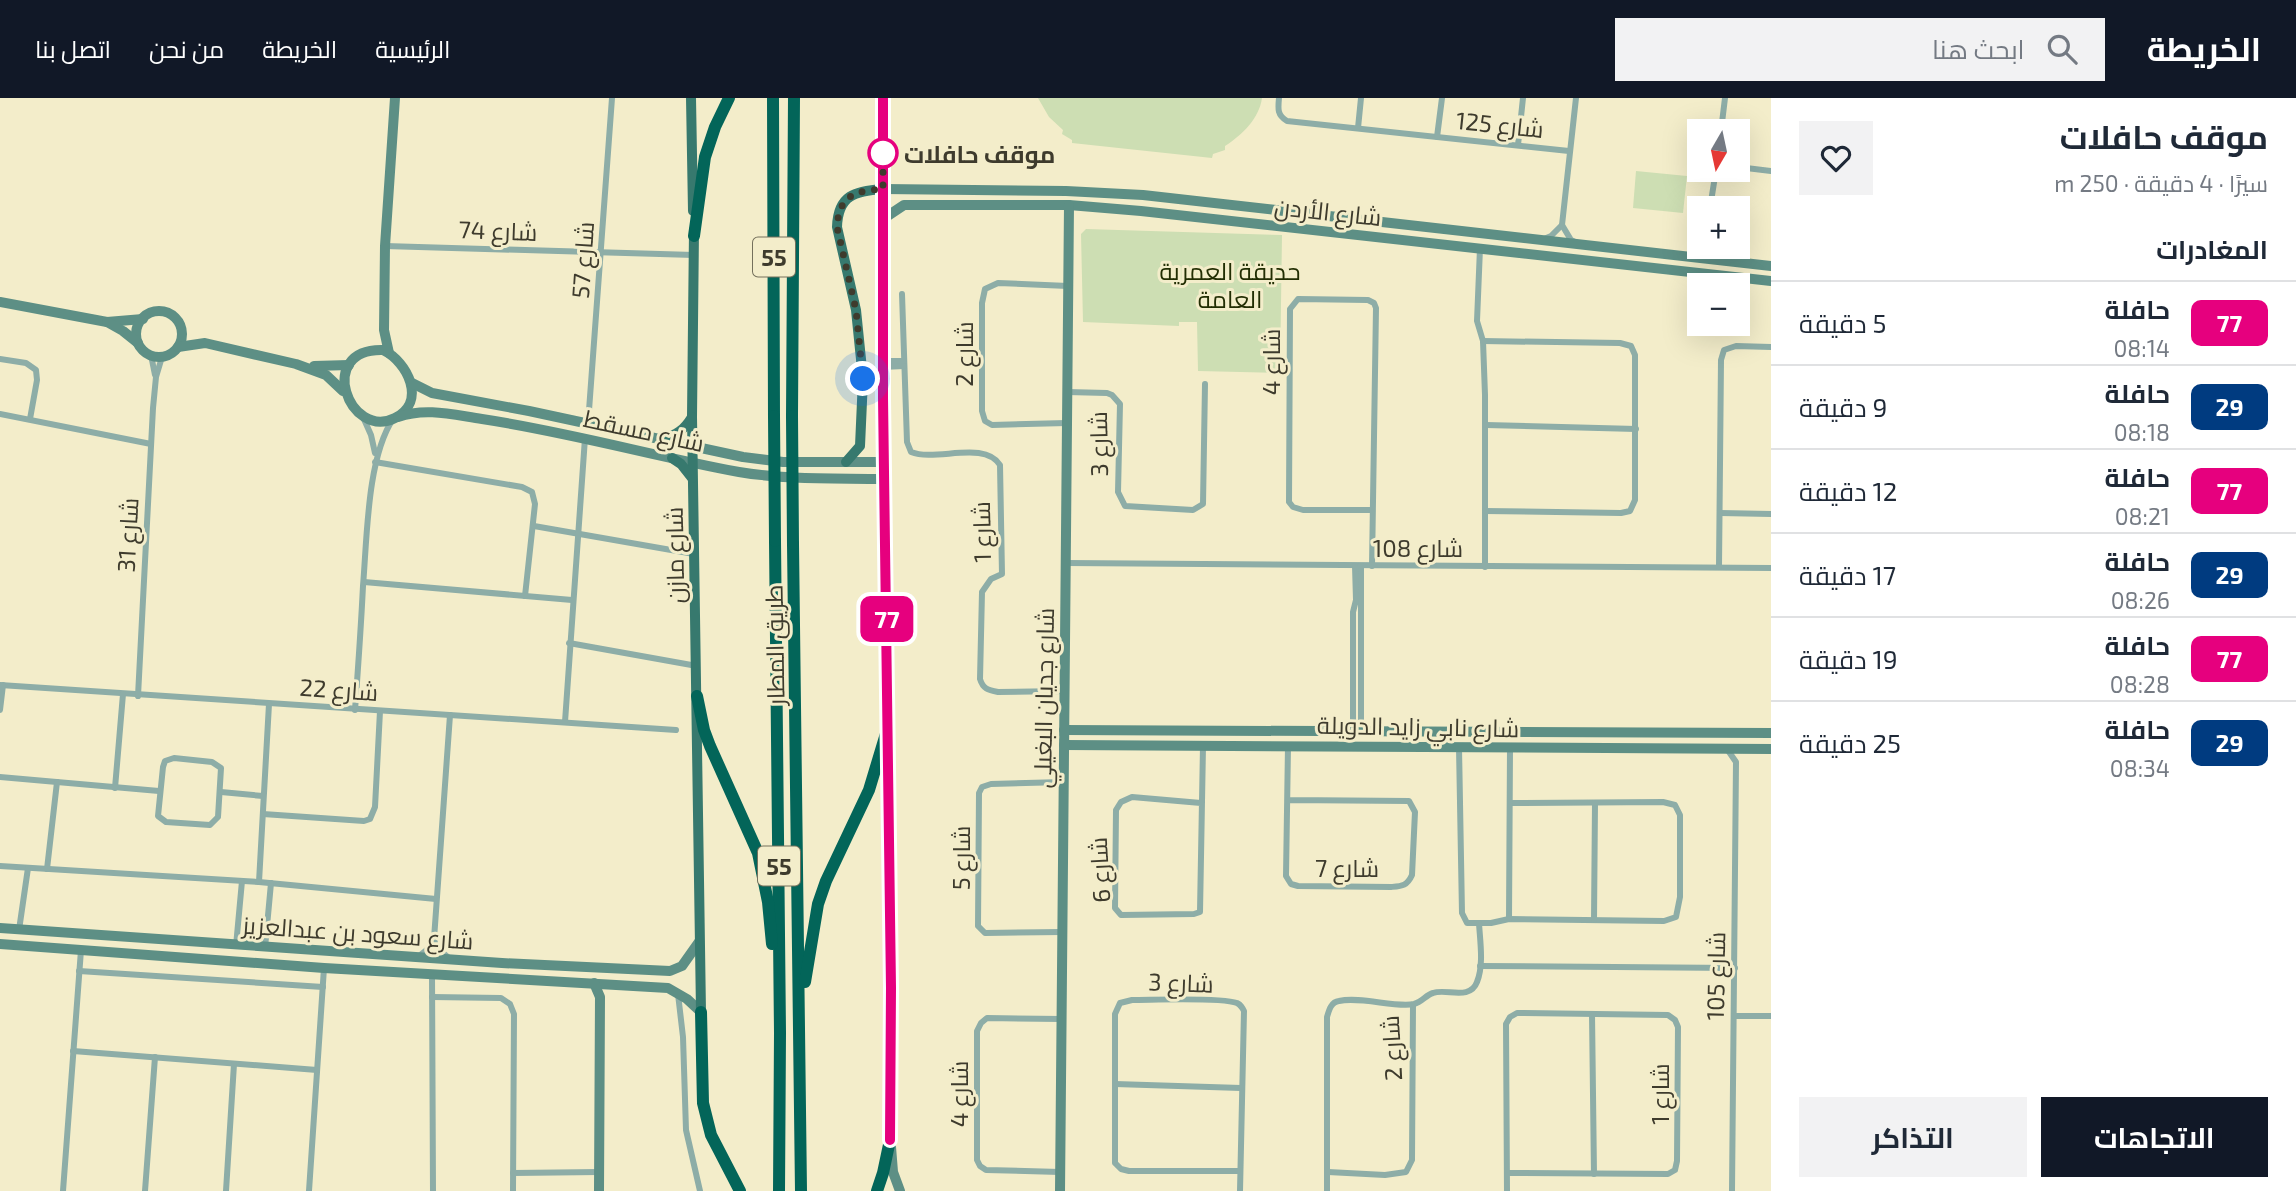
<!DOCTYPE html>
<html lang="ar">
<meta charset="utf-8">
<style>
body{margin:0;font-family:"Exo 2",Cairo,sans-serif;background:#f2f2f3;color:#1f2937;direction:rtl;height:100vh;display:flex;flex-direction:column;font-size:26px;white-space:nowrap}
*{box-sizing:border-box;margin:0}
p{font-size:23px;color:#747a83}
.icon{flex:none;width:38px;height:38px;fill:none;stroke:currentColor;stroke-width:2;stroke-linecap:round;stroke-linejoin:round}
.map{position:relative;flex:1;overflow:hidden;direction:ltr}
.panel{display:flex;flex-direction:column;background:#fff;width:525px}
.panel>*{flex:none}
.badge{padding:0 14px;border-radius:10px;font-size:24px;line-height:46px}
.needle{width:46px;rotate:189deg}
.fabs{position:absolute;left:1687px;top:21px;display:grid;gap:14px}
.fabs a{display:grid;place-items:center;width:63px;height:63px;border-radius:0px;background:#fff;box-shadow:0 7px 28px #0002;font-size:35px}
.you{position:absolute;width:35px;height:35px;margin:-18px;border:5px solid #fff;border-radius:50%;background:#1a73e8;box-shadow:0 0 0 10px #1a73e833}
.map>.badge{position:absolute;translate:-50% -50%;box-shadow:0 0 0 4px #fff}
h2{padding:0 28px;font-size:26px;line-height:63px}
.round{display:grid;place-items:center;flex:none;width:74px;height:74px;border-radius:0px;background:#f2f2f3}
.head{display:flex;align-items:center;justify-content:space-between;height:119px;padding:0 28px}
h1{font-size:33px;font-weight:700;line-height:52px}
.button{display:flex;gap:14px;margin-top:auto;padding:14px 28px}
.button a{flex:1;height:80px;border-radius:0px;background:#111827;color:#fff;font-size:28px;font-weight:700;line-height:80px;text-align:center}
.button a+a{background:#f2f2f3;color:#1f2937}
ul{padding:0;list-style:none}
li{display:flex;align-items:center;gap:21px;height:84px;padding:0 28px;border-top:2px solid #e0e1e3}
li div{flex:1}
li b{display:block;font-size:26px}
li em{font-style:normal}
li .badge{min-width:77px;font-weight:700;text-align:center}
header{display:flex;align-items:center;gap:42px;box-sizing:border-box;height:98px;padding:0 35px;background:#111827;color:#fff}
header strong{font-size:33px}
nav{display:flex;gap:38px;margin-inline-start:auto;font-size:24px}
.search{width:490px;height:63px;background:#f2f2f3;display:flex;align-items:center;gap:18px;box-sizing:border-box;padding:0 24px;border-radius:0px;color:#747a83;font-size:26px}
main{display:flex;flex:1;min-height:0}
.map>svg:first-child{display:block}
</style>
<header>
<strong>الخريطة</strong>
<div class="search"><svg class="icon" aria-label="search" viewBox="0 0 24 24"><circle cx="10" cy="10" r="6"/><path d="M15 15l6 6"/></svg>ابحث هنا</div>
<nav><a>الرئيسية</a><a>الخريطة</a><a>من نحن</a><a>اتصل بنا</a></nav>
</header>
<main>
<section class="panel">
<div class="head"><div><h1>موقف حافلات</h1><p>سيرًا · 4 دقيقة · 250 m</p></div><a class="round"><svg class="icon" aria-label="heart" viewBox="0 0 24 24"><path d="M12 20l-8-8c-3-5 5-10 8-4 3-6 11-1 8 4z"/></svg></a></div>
<h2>المغادرات</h2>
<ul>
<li><span class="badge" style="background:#e6007e;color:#fff">77</span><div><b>حافلة</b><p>08:14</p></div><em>5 دقيقة</em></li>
<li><span class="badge" style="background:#003b80;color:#fff">29</span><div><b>حافلة</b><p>08:18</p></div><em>9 دقيقة</em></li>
<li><span class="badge" style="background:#e6007e;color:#fff">77</span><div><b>حافلة</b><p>08:21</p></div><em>12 دقيقة</em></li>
<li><span class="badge" style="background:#003b80;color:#fff">29</span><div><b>حافلة</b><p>08:26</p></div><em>17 دقيقة</em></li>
<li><span class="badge" style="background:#e6007e;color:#fff">77</span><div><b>حافلة</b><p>08:28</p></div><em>19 دقيقة</em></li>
<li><span class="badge" style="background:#003b80;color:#fff">29</span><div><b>حافلة</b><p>08:34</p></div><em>25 دقيقة</em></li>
</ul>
<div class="button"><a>الاتجاهات</a><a>التذاكر</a></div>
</section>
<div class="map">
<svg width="1771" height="1093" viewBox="0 0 1771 1093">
<rect width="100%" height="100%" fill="#f3edca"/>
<g fill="#cddeb3">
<path d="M 1038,0 L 1262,0 C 1259,21 1242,37 1225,48 L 1225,52 L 1213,56 L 1212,60 L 1072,45 L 1072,42 L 1062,36 L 1063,32 L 1049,19 Z"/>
<path d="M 1636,73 L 1687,78 L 1683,115 L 1633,110 Z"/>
<path d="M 1086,131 L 1282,137 L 1280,275 L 1198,273 L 1197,224 L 1179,224 L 1179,228 L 1083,224 L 1081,136 Z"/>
</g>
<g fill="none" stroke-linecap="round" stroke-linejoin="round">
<g stroke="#8dada7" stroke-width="6">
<path d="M 1279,0 C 1278,11 1277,17 1287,23 L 1569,53"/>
<path d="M 1576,0 L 1562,127 L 1571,142 L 1577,145"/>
<path d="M 1358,30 L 1361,0"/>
<path d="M 1721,33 L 1725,0"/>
<path d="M 1437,39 L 1442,0"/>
<path d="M 1518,47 L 1523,0"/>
<path d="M 1738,69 L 1771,73"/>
<path d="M 1710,110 L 1716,72"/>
<path d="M 1544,141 L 1551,138 L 1562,127"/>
<path d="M 385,148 L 694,157"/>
<path d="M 1480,150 L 1477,223 L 1483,243 L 1485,297 L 1485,469"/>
<path d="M 902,196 L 907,344 L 911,354 C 936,364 984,342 1000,367 L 1002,476 L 991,481 L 982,494 L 980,581 C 983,591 988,592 998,594 L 1064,593"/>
<path d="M 1483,243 L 1620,245 L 1631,248 L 1635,257 L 1635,402 L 1630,413 L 1621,415 L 1485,413"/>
<path d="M 151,257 L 155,277"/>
<path d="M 0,261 L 26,265 L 36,272 L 37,282 L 30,321"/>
<path d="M 882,263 L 904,263"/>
<path d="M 882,269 L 904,268"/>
<path d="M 1067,294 L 1107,295 L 1112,297 L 1120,306 L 1118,394 L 1125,408 L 1193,412 L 1203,406 L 1205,286"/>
<path d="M 0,316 L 151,346"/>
<path d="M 363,319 L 371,337 L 375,355"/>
<path d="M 1067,325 L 992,327 L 985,323 L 982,313 L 982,205 L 985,191 L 998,185 L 1068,188"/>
<path d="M 588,326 L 612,0"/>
<path d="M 1486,327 L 1636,331"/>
<path d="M 375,364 L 522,389 L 532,394 L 535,406 L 525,498"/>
<path d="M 1371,412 L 1303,412 L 1293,409 L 1289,404 L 1290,211 L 1298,201 L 1368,202 L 1374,205 L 1376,210 L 1372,468"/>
<path d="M 1720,415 L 1771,416"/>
<path d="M 534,428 L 694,456"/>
<path d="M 1066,465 L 1771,470"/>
<path d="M 1361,468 L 1361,625 L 1364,634"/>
<path d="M 1719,469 L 1721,262 L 1724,252 L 1736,248 L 1771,249"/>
<path d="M 364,484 L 572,502"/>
<path d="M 569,545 L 697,568"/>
<path d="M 0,587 L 676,632"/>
<path d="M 138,598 L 153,310 L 156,279 L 162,259"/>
<path d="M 0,612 L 3,587"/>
<path d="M 355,612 C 358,571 361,529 363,488 C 367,441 367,360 393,321"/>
<path d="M 565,624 L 585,340"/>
<path d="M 1348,634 L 1353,625 L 1353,514 L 1356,502 L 1355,468"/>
<path d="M 1288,648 L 1286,778 L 1291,786 L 1298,788 L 1391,789 C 1402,788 1407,788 1412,777 L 1415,714 L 1409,703 L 1288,702"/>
<path d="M 1459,649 L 1462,815 L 1467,825 L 1491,825 L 1509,821 L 1664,823 L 1676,819 L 1680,799 L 1680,717 L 1675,707 L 1663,704 L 1510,705"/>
<path d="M 1727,651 L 1736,664 L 1732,1093"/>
<path d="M 174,660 L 212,664 L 221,670 L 218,719 L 210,727 L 166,724 L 158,718 L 163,669 L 165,663 Z"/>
<path d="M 0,679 L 159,693"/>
<path d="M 115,690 L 123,596"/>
<path d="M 221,694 L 263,698"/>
<path d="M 1201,705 L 1132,699 L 1121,704 L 1116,712 L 1115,810 L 1121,817 L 1194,816 L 1200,814 L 1203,648"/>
<path d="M 263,716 L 364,723 L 370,721 L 375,709 L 380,613"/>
<path d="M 0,768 L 259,784 L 436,801"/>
<path d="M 47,771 L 57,684"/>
<path d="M 259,784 L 269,606"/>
<path d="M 1509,821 L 1510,650"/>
<path d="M 1594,822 L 1595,705"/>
<path d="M 19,832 L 28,770"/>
<path d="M 1062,834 L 985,835 L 978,828 L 979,695 L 982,689 L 991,686 L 1064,684"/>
<path d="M 236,848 L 242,783"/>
<path d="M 265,850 L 271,785"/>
<path d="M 419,858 L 429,850 L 434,841"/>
<path d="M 449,860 L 436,849 L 434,841 L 450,617"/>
<path d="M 1480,868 L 1735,870"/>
<path d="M 79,873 L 323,889"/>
<path d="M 432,876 L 433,1093"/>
<path d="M 678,896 L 683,939 L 686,1032 L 700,1093"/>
<path d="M 432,899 L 501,900 L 510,906 L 514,916 L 513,1093"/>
<path d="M 1592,916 L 1594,1076"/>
<path d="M 1734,918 L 1771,918"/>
<path d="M 73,953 L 317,972"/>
<path d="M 1115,986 L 1241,990"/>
<path d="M 1060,1074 L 986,1072 L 980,1068 L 977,1062 L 977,933 L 981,925 L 987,920 L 1061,921"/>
<path d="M 1328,1074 L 1385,1077 L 1406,1074 L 1412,1062 L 1413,907"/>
<path d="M 513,1075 L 599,1074"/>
<path d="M 63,1093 L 81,852"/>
<path d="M 145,1093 L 155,959"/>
<path d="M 226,1093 L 234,966"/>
<path d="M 309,1093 L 324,870"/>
<path d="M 1240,1093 L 1244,913 C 1242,909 1241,907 1237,905 C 1221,899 1153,902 1132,902 L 1120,905 L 1115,916 L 1115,1065 L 1121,1071 L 1129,1073 L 1240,1073"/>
<path d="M 1327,1093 L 1327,919 C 1329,912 1331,904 1339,903 C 1360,898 1396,910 1414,906 C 1422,904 1426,897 1433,895 C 1446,890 1470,903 1477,884 C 1484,867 1480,843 1479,825"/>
<path d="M 1507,1093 L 1506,926 L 1510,919 L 1517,915 L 1668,917 L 1675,922 L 1678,929 L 1677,1063 L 1675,1072 L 1668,1076 L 1507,1075"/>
</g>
<g stroke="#5d8f85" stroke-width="10">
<path d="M 883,91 L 1066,93 L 1143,97 L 1771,168"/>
<path d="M 883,121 L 904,107 L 1069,107 L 1141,113 L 1771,183"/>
<path d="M 0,204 L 107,224 L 143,221"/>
<circle cx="159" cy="236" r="23"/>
<path d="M 107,224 L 123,233 L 138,245"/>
<path d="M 178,249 L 205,245 L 296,266 L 326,277 L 343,293"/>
<path d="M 383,252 C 408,264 427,304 395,320 C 349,343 315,250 383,252 Z"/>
<path d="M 389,255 L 384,232 L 385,148 L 395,0"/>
<path d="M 314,268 L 349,267"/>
<path d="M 412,285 L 432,295 L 529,313 L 743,359 L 783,364 L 884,364"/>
<path d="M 398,319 C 426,309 454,317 482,321 C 569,334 653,358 739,374 C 787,382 835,380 883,381"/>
<path d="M 1064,632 L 1771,635"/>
<path d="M 1064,647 L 1771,651"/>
<path d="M 0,830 L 502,865 L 670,873 L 682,868 L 699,844"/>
<path d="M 0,846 L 324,870 L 668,890 L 687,901 L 701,914"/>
<path d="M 594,885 L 600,899 L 599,1093"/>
<path d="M 891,1049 L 893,1074 L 900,1093"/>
<path d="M 1060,1093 L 1069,107"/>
</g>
<g stroke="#37796e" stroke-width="10">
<path d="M 691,0 L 693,113"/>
<path d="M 883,0 L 883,300 L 891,890 L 890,1042"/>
<path d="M 694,132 L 692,319 L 701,914"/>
<path d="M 662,341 C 677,337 684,332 692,319"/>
<path d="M 672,360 L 681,366 L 692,380"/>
<path d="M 846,364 L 860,348 L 863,281 L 856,212 L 837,129 C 838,97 855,93 883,91"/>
</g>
<g stroke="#036559" stroke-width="12">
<path d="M 773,0 L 774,318"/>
<path d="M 694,138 L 705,59 L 715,29 L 729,0"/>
<path d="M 792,318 L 794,0"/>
<path d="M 775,443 L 780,935 L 779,1093"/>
<path d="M 793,446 L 801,1093"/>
<path d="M 697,598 L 704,632 L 710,648 L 758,755 L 768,804 L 772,846"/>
<path d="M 805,884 L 818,806 L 826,783 L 869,692 L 888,629"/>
<path d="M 701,914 L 703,1005 L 711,1037 L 740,1093"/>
<path d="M 877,1093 L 883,1075 L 890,1042"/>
</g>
<g stroke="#036559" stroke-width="12">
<path d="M 774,318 L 775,443"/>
<path d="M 792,318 L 793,446"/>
</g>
</g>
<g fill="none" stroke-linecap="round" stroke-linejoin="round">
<defs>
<path id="line" d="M 883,0 L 883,300 L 891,890 L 890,1042"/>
</defs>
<use href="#line" stroke="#fff" stroke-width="16"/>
<use href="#line" stroke="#e6007e" stroke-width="10"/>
<path stroke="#3e3b2d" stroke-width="7" stroke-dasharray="0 12.6" d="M 863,281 L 856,212 L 837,129 C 839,97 855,93 883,91 L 883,51 L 883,55"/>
</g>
<circle fill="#fff" stroke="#e6007e" stroke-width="3.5" cx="883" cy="55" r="14"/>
<g text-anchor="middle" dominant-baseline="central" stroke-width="6" stroke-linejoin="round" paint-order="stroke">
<g fill="#f3edca" stroke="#74705c" stroke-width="2">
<rect x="753" y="139.5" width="42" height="39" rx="5"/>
<rect x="758" y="748.5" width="42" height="39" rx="5"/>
</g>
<g font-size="23" font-weight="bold" fill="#3e3b2d">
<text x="774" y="159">55</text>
<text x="779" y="768">55</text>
</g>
<g font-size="24" fill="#3e3b2d" stroke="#f3edca">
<text transform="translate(1500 26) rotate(6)">شارع 125</text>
<text transform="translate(1328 113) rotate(6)">شارع الأردن</text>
<text transform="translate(498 132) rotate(2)">شارع 74</text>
<text transform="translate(582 162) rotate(-86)">شارع 57</text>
<text transform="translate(963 256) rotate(-90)">شارع 2</text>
<text transform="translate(1270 264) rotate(-90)">شارع 4</text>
<text transform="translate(644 332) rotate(12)">شارع مسقط</text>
<text transform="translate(1098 346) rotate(-91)">شارع 3</text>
<text transform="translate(981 434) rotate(-91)">شارع 1</text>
<text transform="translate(127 437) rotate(-87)">شارع 31</text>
<text x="1418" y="449">شارع 108</text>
<text transform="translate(674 457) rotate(-91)">شارع مازن</text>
<text transform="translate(774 547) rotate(-91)">طريق المطار</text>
<text transform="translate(339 591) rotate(4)">شارع 22</text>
<text transform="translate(1043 600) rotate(-89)">شارع جديان البغيلي</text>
<text transform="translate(1418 628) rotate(1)">شارع نابي زايد الدويلة</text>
<text transform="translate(960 760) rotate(-90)">شارع 5</text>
<text x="1347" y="769">شارع 7</text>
<text transform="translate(1099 772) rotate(-93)">شارع 6</text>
<text transform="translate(358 834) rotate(4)">شارع سعود بن عبدالعزيز</text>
<text transform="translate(1715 878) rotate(-89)">شارع 105</text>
<text transform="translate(1181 884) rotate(2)">شارع 3</text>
<text transform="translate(1391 950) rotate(-93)">شارع 2</text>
<text transform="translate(958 996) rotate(-90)">شارع 4</text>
<text transform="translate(1659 996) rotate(-90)">شارع 1</text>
</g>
<g font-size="24" font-weight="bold" fill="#3e3b2d" stroke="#f3edca" text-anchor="start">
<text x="904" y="55">موقف حافلات</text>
</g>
<g font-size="24" fill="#222e03" stroke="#f3edca">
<text x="1230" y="172">حديقة العمرية<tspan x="1230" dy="28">العامة</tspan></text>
</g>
</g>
</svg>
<div class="fabs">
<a><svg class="needle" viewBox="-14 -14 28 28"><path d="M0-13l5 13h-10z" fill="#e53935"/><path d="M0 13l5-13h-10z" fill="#747a83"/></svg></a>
<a>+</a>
<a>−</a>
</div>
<div class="you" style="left:863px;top:281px"></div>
<b class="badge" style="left:887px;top:521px;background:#e6007e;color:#fff">77</b>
</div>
</main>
